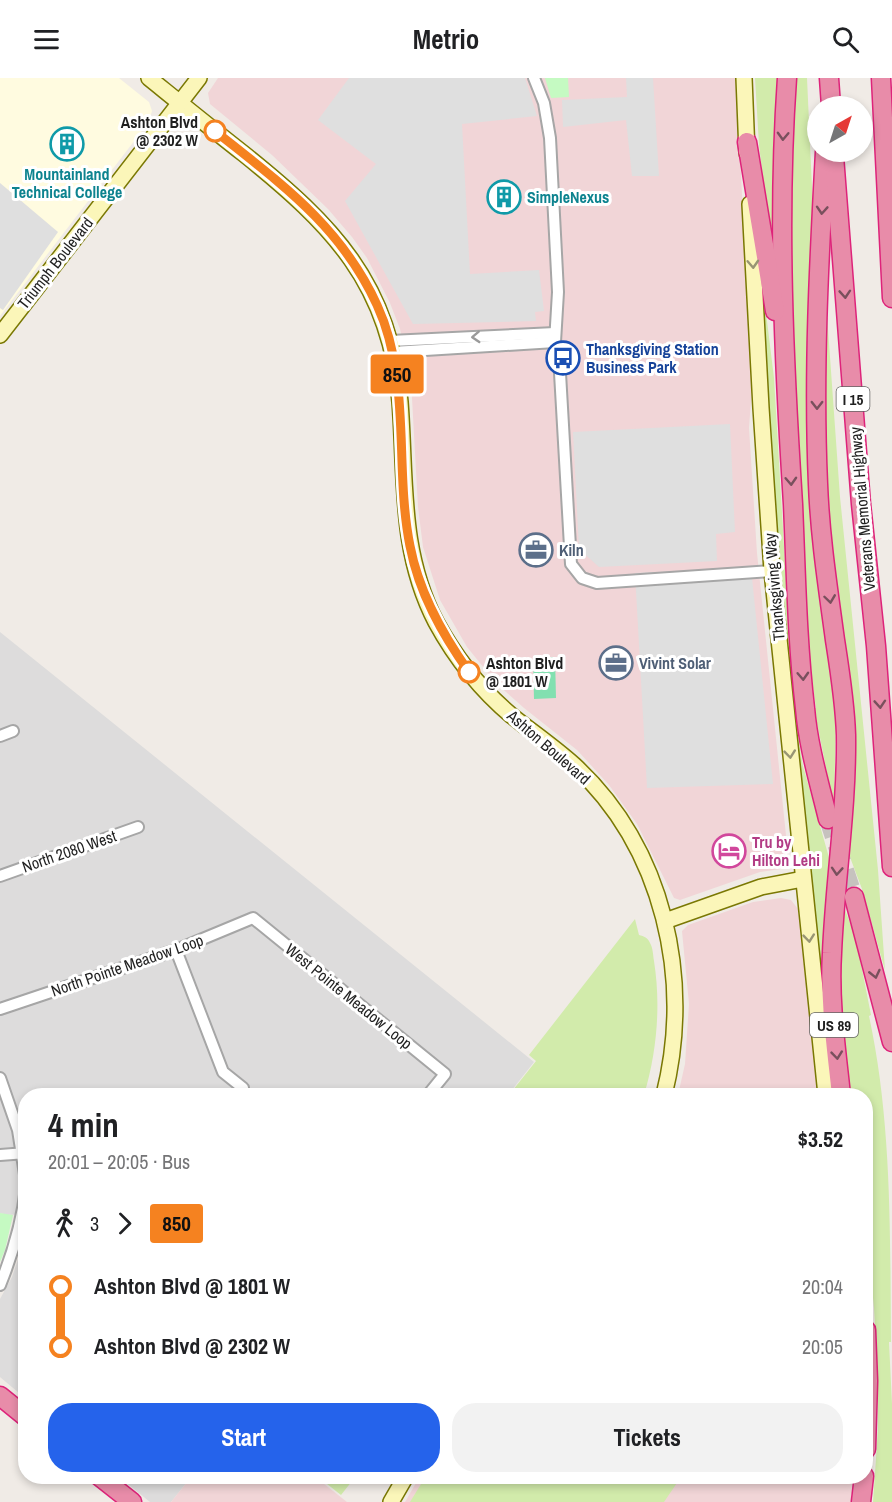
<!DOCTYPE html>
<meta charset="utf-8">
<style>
body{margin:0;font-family:"Archivo Narrow",sans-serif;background:#f2f2f2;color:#202124;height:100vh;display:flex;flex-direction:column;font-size:22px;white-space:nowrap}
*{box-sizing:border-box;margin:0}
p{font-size:20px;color:#757577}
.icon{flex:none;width:33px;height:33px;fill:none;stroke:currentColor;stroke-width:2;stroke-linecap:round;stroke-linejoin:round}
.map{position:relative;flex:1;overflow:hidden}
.panel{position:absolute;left:18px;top:1010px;width:855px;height:396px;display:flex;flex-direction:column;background:#fff;border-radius:24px;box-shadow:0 3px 9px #0003}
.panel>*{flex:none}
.badge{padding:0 12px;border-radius:4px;font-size:21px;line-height:39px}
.needle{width:39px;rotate:39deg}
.tools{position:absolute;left:807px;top:18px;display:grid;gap:12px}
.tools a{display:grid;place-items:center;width:66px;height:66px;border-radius:50%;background:#fff;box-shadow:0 3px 9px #0003;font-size:30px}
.map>.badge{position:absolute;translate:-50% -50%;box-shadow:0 0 0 3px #fff}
.legs{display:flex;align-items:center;gap:9px;height:66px;padding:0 30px;font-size:20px}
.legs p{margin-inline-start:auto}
.head{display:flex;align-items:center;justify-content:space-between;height:102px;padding:0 30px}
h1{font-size:33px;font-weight:700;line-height:45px}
.action{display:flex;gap:12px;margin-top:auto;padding:12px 30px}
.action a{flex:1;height:69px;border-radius:24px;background:#2563eb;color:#fff;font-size:24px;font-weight:700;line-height:69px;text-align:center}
.action a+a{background:#f2f2f2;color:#202124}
ul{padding:0 30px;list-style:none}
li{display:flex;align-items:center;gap:21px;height:60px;font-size:22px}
li i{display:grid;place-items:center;width:9px;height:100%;margin:0 8px;background:currentColor}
li i::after{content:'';width:15px;height:15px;margin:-8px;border:4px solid;border-radius:50%;background:#fff}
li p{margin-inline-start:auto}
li:first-child i{background:linear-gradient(#0000 50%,currentColor 0)}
li:last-child i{background:linear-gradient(currentColor 50%,#0000 0)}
header{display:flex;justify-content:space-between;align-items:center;height:78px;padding:0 30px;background:#fff;font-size:27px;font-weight:700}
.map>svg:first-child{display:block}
</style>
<header><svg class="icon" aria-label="menu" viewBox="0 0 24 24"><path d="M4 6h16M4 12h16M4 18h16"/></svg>Metrio<svg class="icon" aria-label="search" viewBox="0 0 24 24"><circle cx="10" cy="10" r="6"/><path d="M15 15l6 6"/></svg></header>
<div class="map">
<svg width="892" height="1424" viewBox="0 0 892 1424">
<rect width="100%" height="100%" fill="#f0ebe6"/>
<g fill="#dddcdc">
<path d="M 0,554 L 534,984 L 508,1017 L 26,1017 L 25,1136 L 7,1137 L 0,1135 Z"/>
<path d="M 25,1161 L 26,1320 L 25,1320 L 0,1299 L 0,1221 L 12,1199 Z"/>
<path d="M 118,1398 L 192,1398 L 171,1424 L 150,1424 Z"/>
</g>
<g fill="#f1d5d7">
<path d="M 218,0 L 736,0 L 752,309 L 749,350 L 757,475 L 788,777 L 785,788 L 781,791 L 760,794 L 680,822 L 674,820 L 637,746 L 609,707 L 577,672 L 524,630 L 497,606 L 467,569 L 440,522 L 423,469 L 418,429 L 411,302 L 400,251 L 390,225 L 367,180 L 352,159 L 328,131 L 272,77 L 210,26 L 208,15 Z"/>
<path d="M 781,820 L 791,822 L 798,831 L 818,1017 L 678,1017 L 685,986 L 689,926 L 682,853 L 688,847 L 753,824 Z"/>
<path d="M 192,1398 L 314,1398 L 347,1424 L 171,1424 Z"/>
<path d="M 420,1398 L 855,1398 L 852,1424 L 405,1424 Z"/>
</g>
<path fill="#fffbe0" d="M 0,0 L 119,0 L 149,24 L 152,33 L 148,45 L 0,238 Z"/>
<g fill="#d2ebab">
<path d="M 755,0 L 780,0 L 773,124 L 776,208 L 759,67 Z"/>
<path d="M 793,0 L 807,0 L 836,635 L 834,729 L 814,630 L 816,630 L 809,582 L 794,294 L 788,75 Z"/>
<path d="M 760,186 L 774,300 L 794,637 L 803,688 L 830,783 L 823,859 L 823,911 L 821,912 L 780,508 L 782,507 L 775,466 Z"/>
<path d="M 824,237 L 827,237 L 840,419 L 878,792 L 885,892 L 862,811 L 845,766 L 824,428 Z"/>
<path d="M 841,821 L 856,861 L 871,937 L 869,938 C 892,1044 890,1155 891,1264 L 889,1264 L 892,1326 L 892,1424 L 873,1424 L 878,1351 L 878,1300 L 874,1230 L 866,1147 L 866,1017 L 846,1017 L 837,919 Z"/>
<path d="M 635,841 L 639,857 C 644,858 648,860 650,865 C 653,870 653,877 654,883 C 661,927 657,974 644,1017 L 509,1017 L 536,983 L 529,977 Z"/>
<path d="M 317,1398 L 356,1398 L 341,1417 Z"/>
<path d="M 426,1398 L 674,1398 L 679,1402 L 664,1424 L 410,1424 Z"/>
</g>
<g fill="#c5fac2">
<path d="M 545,0 L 568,0 L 569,19 L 551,20 Z"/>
<path d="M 0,1135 L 13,1137 L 5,1172 L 0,1184 Z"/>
</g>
<path fill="#82e0b0" d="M 555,579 L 556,620 L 534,621 L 533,580 Z"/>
<g fill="#dfdfdf">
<path d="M 349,0 L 525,0 L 537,38 L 462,46 L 470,196 L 539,192 L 544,233 L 535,234 L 536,243 L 413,246 L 345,123 L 376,86 L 318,42 Z"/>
<path d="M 626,0 L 653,0 L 659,98 L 632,98 L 626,42 L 563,49 L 562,22 L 627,19 Z"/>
<path d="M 0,105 L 58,154 L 3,232 L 0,230 Z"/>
<path d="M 730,346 L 735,454 L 716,456 L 717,483 L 599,489 L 579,471 L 573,354 Z"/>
<path d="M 751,490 L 773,706 L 647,710 L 635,495 Z"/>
</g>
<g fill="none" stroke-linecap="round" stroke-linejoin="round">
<path stroke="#c6c2be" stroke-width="18" stroke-dasharray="18 9" stroke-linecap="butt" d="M 828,741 L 854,819"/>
<defs>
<g id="street">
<path d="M 534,0 L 544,25 L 550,60 L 558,214 L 555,264 L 560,295 L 571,486 L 582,500 L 597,505 L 772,493"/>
<path d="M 390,263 L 555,255"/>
<path d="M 393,274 L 555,264"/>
<path d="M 0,658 L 13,653"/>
<path d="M 0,798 L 138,749"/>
<path d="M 176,872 L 223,994 L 243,1010 L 241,1017"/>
<path d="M 0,931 L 176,872 L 253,840 L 445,996 L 428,1017"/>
<path d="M 0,1000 L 18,1052 L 26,1103"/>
<path d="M 0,1077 L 26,1075"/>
<path d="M 0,1207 C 13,1175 22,1145 26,1110"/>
</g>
<g id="secondary">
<path d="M 149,0 C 180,25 212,51 244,76 C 331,146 391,205 400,324 C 406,401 399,473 436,544 C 455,579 481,612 512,638 C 532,654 554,669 574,687 C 664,770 693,901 664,1017"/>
<path d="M 744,0 L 747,75"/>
<path d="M 750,126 L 761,330 L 772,493 L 826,1017"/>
<path d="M 0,257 L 199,0"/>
<path d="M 665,843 L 761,809 L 803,801"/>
<path d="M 391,1424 L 406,1398"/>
</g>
<g id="highway">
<path d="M 787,0 C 777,141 784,285 793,426 C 796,494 797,562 805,630 C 808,667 819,704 828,741"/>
<path d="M 829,0 L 831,28"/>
<path d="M 881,0 L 892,220"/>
<path d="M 747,64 L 775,233"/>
<path d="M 825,74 C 819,184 813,295 818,406 C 820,459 828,510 835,562 C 840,594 845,625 846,657 C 847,730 835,802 832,875 C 829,922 836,970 841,1017"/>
<path d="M 834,78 L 861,426 L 876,568 L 892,789"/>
<path d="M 854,819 L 892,964"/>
<path d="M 866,1252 L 868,1303 L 866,1371"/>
<path d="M 0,1318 L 26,1339"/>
<path d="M 99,1398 L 132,1424"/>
<path d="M 861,1424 L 864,1398"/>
</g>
</defs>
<use href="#street" stroke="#a6a6a6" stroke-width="14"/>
<use href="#secondary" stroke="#7a7803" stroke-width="18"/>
<use href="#highway" stroke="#de237a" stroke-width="21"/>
<use href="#street" stroke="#fff" stroke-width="10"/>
<use href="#secondary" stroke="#fbf6b9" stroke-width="15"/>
<use href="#highway" stroke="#e88ca9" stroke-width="18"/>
</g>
<defs><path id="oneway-chevron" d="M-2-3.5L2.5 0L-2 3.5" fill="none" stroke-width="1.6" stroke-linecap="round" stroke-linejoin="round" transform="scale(1.5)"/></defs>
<g stroke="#79505d">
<use href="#oneway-chevron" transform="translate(783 58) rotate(92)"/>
<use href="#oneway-chevron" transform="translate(822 132) rotate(94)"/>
<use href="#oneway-chevron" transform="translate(845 216) rotate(86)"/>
<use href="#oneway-chevron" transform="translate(817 327) rotate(90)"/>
<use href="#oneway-chevron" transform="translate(791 403) rotate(87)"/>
<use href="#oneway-chevron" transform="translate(830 521) rotate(82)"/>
<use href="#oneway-chevron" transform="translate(803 598) rotate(87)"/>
<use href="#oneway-chevron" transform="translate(880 626) rotate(86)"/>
<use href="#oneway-chevron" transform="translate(837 793) rotate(94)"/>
<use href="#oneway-chevron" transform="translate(875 896) rotate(77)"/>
<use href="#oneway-chevron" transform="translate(837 977) rotate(84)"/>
</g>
<g stroke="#989574">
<use href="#oneway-chevron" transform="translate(753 186) rotate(87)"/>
<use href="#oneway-chevron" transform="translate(790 676) rotate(84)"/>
<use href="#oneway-chevron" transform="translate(809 860) rotate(84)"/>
</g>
<use stroke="#9a9a9a" href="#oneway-chevron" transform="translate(476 259) rotate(177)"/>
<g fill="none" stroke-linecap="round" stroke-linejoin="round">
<defs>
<path id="line-1" d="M 215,53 C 280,105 341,148 377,227 C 412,303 394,388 410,468 C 419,515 442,556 469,594"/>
</defs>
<use href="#line-1" stroke="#fff" stroke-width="14"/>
<use href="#line-1" stroke="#f58220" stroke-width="9"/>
</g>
<defs>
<symbol id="building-ring" viewBox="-11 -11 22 22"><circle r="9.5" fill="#fff" stroke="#0f9aa8" stroke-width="1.5"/><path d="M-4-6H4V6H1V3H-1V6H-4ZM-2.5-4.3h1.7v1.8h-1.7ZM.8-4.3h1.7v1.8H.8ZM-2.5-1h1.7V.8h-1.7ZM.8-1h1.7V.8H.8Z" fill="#0f9aa8"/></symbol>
<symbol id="bus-ring" viewBox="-11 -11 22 22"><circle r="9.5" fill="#fff" stroke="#1a4fb4" stroke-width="1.5"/><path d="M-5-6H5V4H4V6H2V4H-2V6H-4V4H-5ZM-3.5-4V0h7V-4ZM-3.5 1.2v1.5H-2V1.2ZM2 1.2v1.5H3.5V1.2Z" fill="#1a4fb4"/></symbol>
<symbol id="office-ring" viewBox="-11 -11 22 22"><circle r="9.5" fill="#fff" stroke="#5c6f8a" stroke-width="1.5"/><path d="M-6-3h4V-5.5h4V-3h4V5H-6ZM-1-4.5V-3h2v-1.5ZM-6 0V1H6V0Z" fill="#5c6f8a"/></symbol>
<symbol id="hotel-ring" viewBox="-11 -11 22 22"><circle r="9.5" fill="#fff" stroke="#d1479c" stroke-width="1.5"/><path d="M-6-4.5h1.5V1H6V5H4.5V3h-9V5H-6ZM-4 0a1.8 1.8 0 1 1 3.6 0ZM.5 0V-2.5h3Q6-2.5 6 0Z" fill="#d1479c"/></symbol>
</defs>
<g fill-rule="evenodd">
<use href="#building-ring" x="48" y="47" width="38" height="38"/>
<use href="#building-ring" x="485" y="100" width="38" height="38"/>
<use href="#bus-ring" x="544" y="261" width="38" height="38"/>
<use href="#office-ring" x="517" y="453" width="38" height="38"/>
<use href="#office-ring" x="597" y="566" width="38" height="38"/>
<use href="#hotel-ring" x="710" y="754" width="38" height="38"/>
</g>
<g fill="#fff" stroke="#f58220" stroke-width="3">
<circle cx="215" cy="53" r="10"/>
<circle cx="469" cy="594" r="10"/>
</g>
<g text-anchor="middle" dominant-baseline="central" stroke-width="6" stroke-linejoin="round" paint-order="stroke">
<g fill="#fff" stroke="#626262" stroke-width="1.5">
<rect x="836.5" y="309" width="33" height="24" rx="4.5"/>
<rect x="810" y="935" width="48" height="24" rx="4.5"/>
</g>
<g font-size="15" font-weight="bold" fill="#1f1f1f">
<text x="853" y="321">I 15</text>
<text x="834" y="947">US 89</text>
</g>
<g font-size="16" font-weight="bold" fill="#1f1f1f" stroke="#fff" text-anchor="end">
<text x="198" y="44">Ashton Blvd<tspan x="198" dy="18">@ 2302 W</tspan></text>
<text x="486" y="585" text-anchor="start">Ashton Blvd<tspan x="486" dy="18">@ 1801 W</tspan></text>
</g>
<g font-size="16" font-weight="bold" fill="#0d838f" stroke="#fff">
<text x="67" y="96">Mountainland<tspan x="67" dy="18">Technical College</tspan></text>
<text x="527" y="119" text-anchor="start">SimpleNexus</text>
</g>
<g font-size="16" fill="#1f1f1f" stroke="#fff">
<text transform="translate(55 185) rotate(-52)">Triumph Boulevard</text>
<text transform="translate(862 431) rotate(-95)">Veterans Memorial Highway</text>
<text transform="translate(774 509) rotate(-95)">Thanksgiving Way</text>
<text transform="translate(549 669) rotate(41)">Ashton Boulevard</text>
<text transform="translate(69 773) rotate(-19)">North 2080 West</text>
<text transform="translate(127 887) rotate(-19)">North Pointe Meadow Loop</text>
<text transform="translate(349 918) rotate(39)">West Pointe Meadow Loop</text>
</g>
<g font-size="16" font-weight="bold" fill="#164399" stroke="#fff" text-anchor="start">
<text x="586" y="271">Thanksgiving Station<tspan x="586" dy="18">Business Park</tspan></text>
</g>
<g font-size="16" font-weight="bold" fill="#4e5e75" stroke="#fff" text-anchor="start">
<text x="559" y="472">Kiln</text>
<text x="639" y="585">Vivint Solar</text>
</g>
<g font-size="16" font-weight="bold" fill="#b23c85" stroke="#fff" text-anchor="start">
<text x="752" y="764">Tru by<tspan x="752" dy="18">Hilton Lehi</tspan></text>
</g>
</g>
</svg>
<div class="tools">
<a><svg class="needle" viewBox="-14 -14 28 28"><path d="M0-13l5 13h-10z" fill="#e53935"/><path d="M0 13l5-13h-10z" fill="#757577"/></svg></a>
</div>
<b class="badge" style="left:397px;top:296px;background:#f58220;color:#111">850</b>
<section class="panel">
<div class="head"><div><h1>4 min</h1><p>20:01 – 20:05 · Bus</p></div><b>$3.52</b></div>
<div class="legs"><svg class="icon" aria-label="walk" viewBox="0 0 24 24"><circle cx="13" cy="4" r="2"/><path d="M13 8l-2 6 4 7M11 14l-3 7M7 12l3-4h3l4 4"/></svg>3<svg class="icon" aria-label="forward" viewBox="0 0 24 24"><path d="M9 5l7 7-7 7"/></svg><b class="badge" style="background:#f58220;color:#111">850</b></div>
<ul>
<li><i style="color:#f58220"></i><b>Ashton Blvd @ 1801 W</b><p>20:04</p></li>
<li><i style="color:#f58220"></i><b>Ashton Blvd @ 2302 W</b><p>20:05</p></li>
</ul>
<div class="action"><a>Start</a><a>Tickets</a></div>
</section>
</div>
